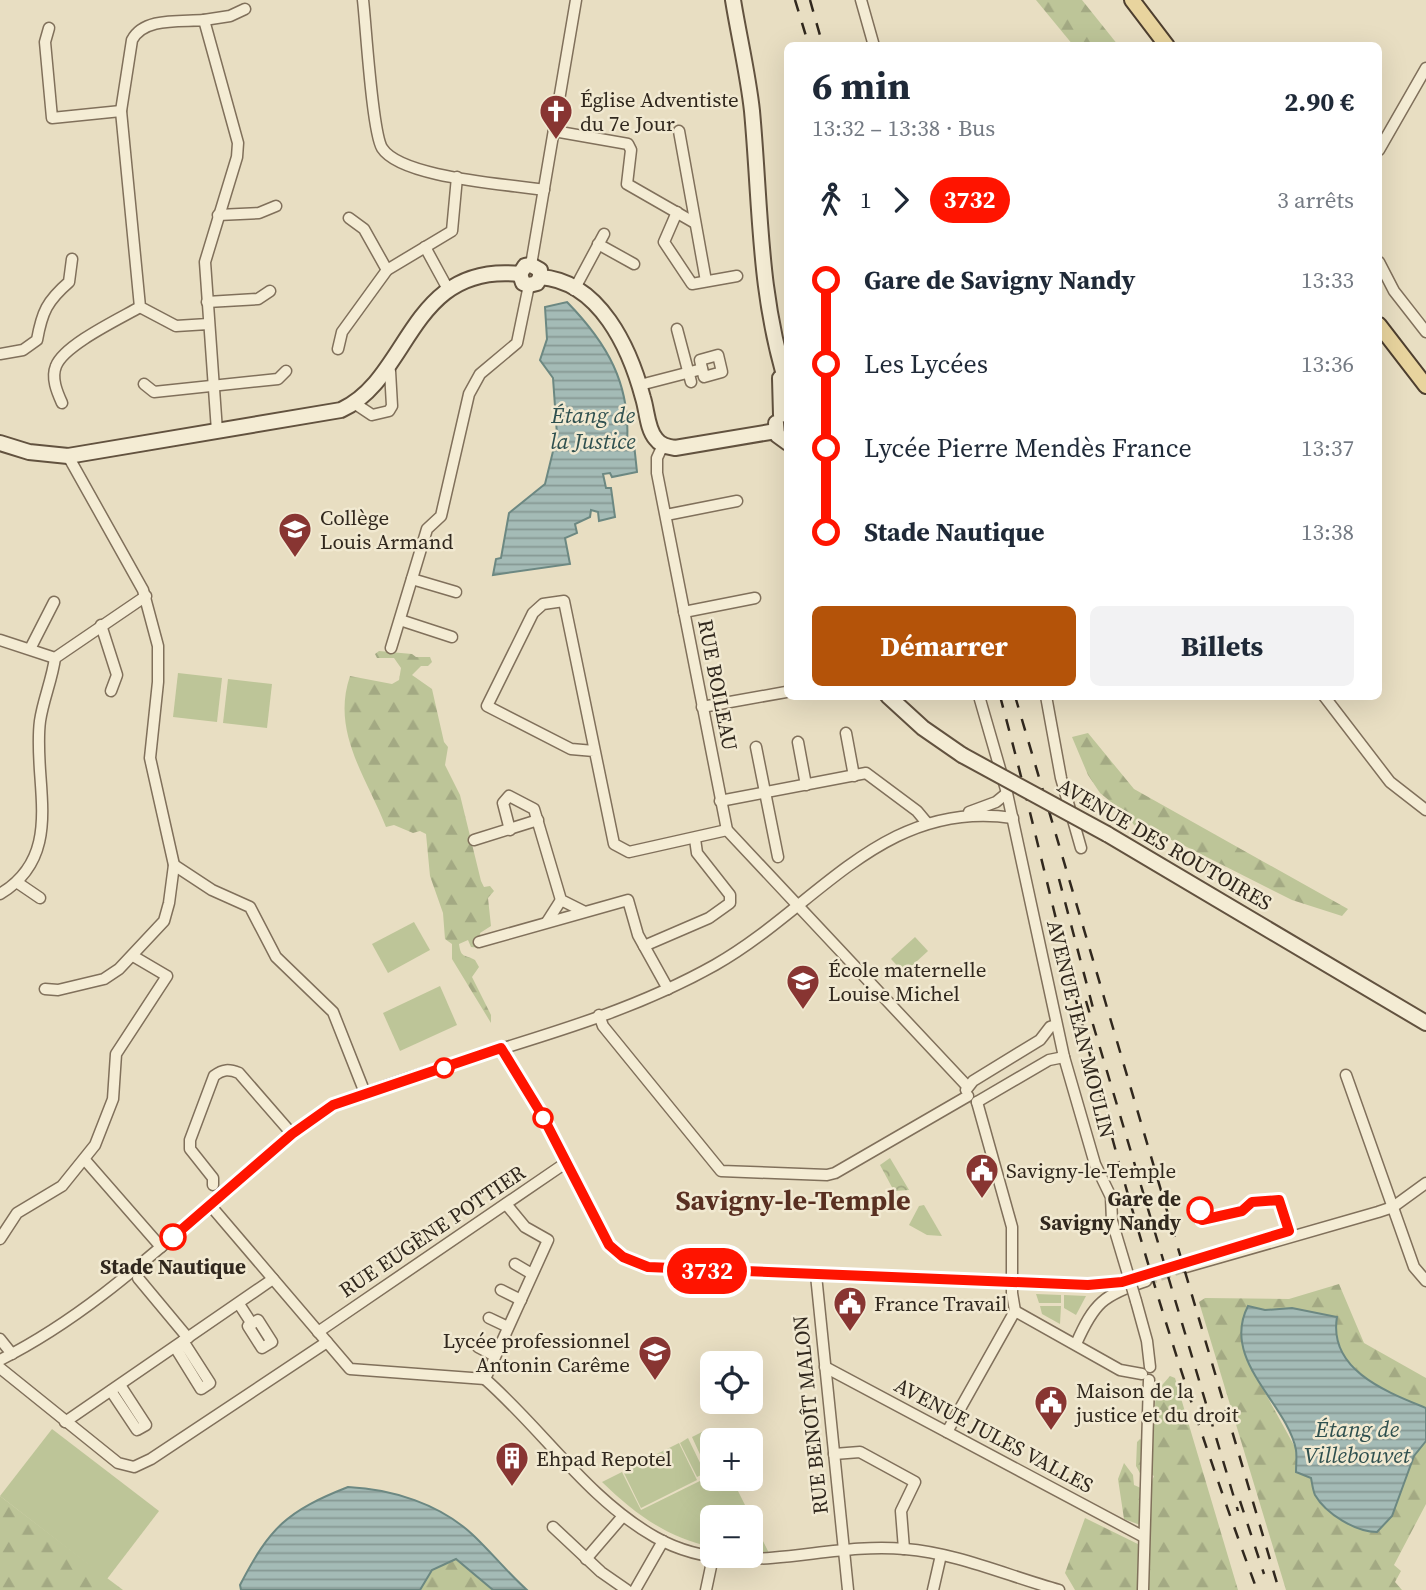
<!DOCTYPE html>
<html lang="fr">
<meta charset="utf-8">
<style>
body{margin:0;font-family:"Source Serif 4",serif;background:#f2f2f3;color:#1f2937;height:100vh;display:flex;flex-direction:column;font-size:26px;white-space:nowrap}
*{box-sizing:border-box;margin:0}
p{font-size:23px;color:#747a83}
.icon{flex:none;width:38px;height:38px;fill:none;stroke:currentColor;stroke-width:2;stroke-linecap:round;stroke-linejoin:round}
.map{position:relative;flex:1;overflow:hidden}
.panel{position:absolute;left:784px;top:42px;width:598px;height:658px;display:flex;flex-direction:column;background:#fff;border-radius:10px;box-shadow:0 7px 28px #0002}
.panel>*{flex:none}
.badge{padding:0 14px;border-radius:23px;font-size:24px;line-height:46px}
.tools{position:absolute;left:700px;top:1351px;display:grid;gap:14px}
.tools a{display:grid;place-items:center;width:63px;height:63px;border-radius:10px;background:#fff;box-shadow:0 7px 28px #0002;font-size:35px}
.map>.badge{position:absolute;translate:-50% -50%;box-shadow:0 0 0 4px #fff}
.legs{display:flex;align-items:center;gap:10px;height:77px;padding:0 28px;font-size:23px}
.legs p{margin-inline-start:auto}
.headline{display:flex;align-items:center;justify-content:space-between;height:119px;padding:0 28px}
h1{font-size:38px;font-weight:700;line-height:52px}
.action{display:flex;gap:14px;margin-top:auto;padding:14px 28px}
.action a{flex:1;height:80px;border-radius:10px;background:#b45309;color:#fff;font-size:28px;font-weight:700;line-height:80px;text-align:center}
.action a+a{background:#f2f2f3;color:#1f2937}
ul{padding:0 28px;list-style:none}
li{display:flex;align-items:center;gap:24px;height:84px;font-size:26px}
li i{display:grid;place-items:center;width:10px;height:100%;margin:0 9px;background:currentColor}
li i::after{content:'';width:18px;height:18px;margin:-9px;border:5px solid;border-radius:50%;background:#fff}
li p{margin-inline-start:auto}
li:first-child i{background:linear-gradient(#0000 50%,currentColor 0)}
li:last-child i{background:linear-gradient(currentColor 50%,#0000 0)}
.map>svg:first-child{display:block}
</style>
<div class="map">
<svg width="1426" height="1590" viewBox="0 0 1426 1590">
<defs>
<pattern id="forest-firs" width="22" height="20" patternUnits="userSpaceOnUse" patternTransform="scale(1.75)"><rect width="22" height="20" fill="#bdc598"/><path d="M5 1l3.5 6h-7zM16 11l3.5 6h-7z" fill="#a3a983"/></pattern>
<pattern id="park-crowns" width="20" height="18" patternUnits="userSpaceOnUse" patternTransform="scale(1.75)"><rect width="20" height="18" fill="#bdc598"/><path d="M2 6a3 3 0 1 1 6 0M12 15a3 3 0 1 1 6 0" fill="none" stroke="#a3a983"/></pattern>
<pattern id="water-rules" width="6" height="5" patternUnits="userSpaceOnUse" patternTransform="scale(1.75)"><rect width="6" height="5" fill="#a4bbb6"/><path d="M0 2.5h6" fill="none" stroke="#869893"/></pattern>
</defs>
<rect width="100%" height="100%" fill="#e8dec2"/>
<g fill="#bdc598">
<path d="M 178,673 L 222,678 L 217,722 L 173,717 Z"/>
<path d="M 228,679 L 272,684 L 267,728 L 223,723 Z"/>
<path d="M 414,922 L 430,950 L 388,973 L 372,944 Z"/>
<path d="M 915,937 L 928,951 L 904,973 L 891,959 Z"/>
<path d="M 440,986 L 457,1025 L 400,1051 L 383,1013 Z"/>
<path d="M 924,1205 L 942,1236 L 927,1235 L 909,1225 L 919,1206 Z"/>
<path d="M 1036,1294 L 1061,1295 L 1061,1303 L 1039,1303 Z"/>
<path d="M 1064,1295 L 1086,1296 L 1076,1315 L 1064,1308 Z"/>
<path d="M 1040,1306 L 1061,1306 L 1060,1324 L 1042,1314 Z"/>
<path d="M 52,1429 L 159,1511 L 107,1579 L 0,1496 Z"/>
<path d="M 708,1429 L 713,1440 L 712,1479 L 732,1479 L 769,1553 L 751,1555 L 751,1517 L 712,1517 L 712,1547 C 667,1538 634,1513 602,1482 L 622,1472 L 641,1510 L 710,1476 L 692,1437 Z"/>
<path d="M 688,1438 L 705,1473 L 697,1477 L 680,1443 Z"/>
<path d="M 679,1443 L 697,1480 L 641,1508 L 623,1471 Z"/>
</g>
<g fill="url(#forest-firs)">
<path d="M 1036,0 L 1082,0 L 1118,45 L 1073,45 Z"/>
<path d="M 379,651 L 412,654 L 416,657 L 430,657 L 432,662 L 428,666 L 421,666 L 412,675 L 432,689 L 444,742 L 448,747 L 445,765 L 460,795 L 481,881 L 484,887 L 490,886 L 494,891 L 488,898 L 491,926 L 480,933 L 483,948 L 471,947 L 468,940 L 459,944 C 461,959 465,954 475,960 L 479,967 L 472,977 L 491,1015 L 491,1023 L 452,959 L 452,944 L 445,939 L 443,913 L 430,876 L 426,834 L 420,831 L 413,833 L 394,825 L 386,827 C 366,776 331,732 350,676 L 392,684 L 399,680 L 401,668 L 394,658 L 377,658 L 375,654 Z"/>
<path d="M 1088,733 L 1134,789 L 1348,909 L 1342,916 L 1292,900 L 1179,843 L 1134,825 L 1127,815 L 1100,793 L 1088,775 L 1072,737 Z"/>
<path d="M 1339,1284 L 1364,1343 L 1426,1378 L 1426,1408 C 1388,1392 1328,1370 1337,1318 L 1292,1308 L 1265,1310 L 1248,1306 L 1246,1358 L 1296,1449 L 1296,1472 L 1311,1478 C 1312,1483 1313,1490 1315,1495 C 1326,1515 1356,1532 1377,1532 L 1392,1516 L 1414,1456 L 1426,1441 L 1426,1504 L 1394,1565 L 1401,1571 L 1395,1582 L 1402,1590 L 1286,1590 L 1199,1302 L 1205,1298 L 1289,1299 Z"/>
<path d="M 1170,1376 L 1175,1378 L 1238,1590 L 1075,1590 L 1065,1573 L 1085,1518 L 1146,1548 L 1151,1529 L 1124,1519 L 1118,1479 L 1124,1463 L 1133,1475 L 1134,1485 L 1148,1491 L 1154,1476 L 1149,1473 L 1141,1475 L 1136,1466 L 1137,1442 L 1140,1439 L 1152,1448 L 1156,1392 Z"/>
<path d="M 0,1496 L 107,1578 L 123,1590 L 0,1590 Z"/>
<path d="M 456,1559 L 490,1586 L 493,1590 L 420,1590 L 432,1570 Z"/>
</g>
<path fill="url(#park-crowns)" d="M 890,1158 L 909,1190 L 894,1191 L 880,1165 Z"/>
<g fill="url(#water-rules)" stroke="#6c8882" stroke-width="2">
<path d="M 567,302 C 607,343 631,384 627,443 L 634,444 L 637,472 L 612,477 L 610,473 L 603,474 L 606,488 L 611,488 L 615,517 L 599,521 L 598,512 L 591,510 L 590,517 L 575,524 L 577,533 L 565,538 L 570,564 L 493,575 L 496,559 L 501,558 L 509,513 L 545,484 L 557,435 L 553,378 L 540,360 L 547,339 L 545,307 Z"/>
<path d="M 1248,1306 L 1265,1310 L 1292,1308 L 1337,1317 C 1328,1370 1387,1392 1426,1408 L 1426,1441 L 1414,1456 L 1392,1516 L 1377,1532 C 1356,1532 1326,1514 1315,1495 C 1313,1491 1312,1483 1311,1478 L 1296,1472 C 1296,1465 1297,1456 1296,1450 C 1287,1403 1220,1360 1248,1306 Z"/>
<path d="M 348,1487 C 392,1489 440,1504 473,1535 C 492,1553 508,1573 527,1590 L 493,1590 L 456,1559 L 432,1570 L 420,1590 L 241,1590 L 240,1585 C 270,1527 287,1511 348,1487 Z"/>
</g>
<g fill="none" stroke-linecap="round" stroke-linejoin="round">
<path stroke="#c3baa1" stroke-width="10" stroke-dasharray="10 5" stroke-linecap="butt" d="M 1146,1281 L 1186,1267"/>
<defs>
<g id="street">
<path d="M 363,0 C 366,26 372,131 382,148 C 401,178 508,184 544,190"/>
<path d="M 861,0 L 874,46"/>
<path d="M 204,20 L 230,16 L 245,9"/>
<path d="M 49,28 L 45,42 L 52,118 L 121,111"/>
<path d="M 554,131 L 628,144 L 631,150 L 627,184 L 695,223"/>
<path d="M 679,131 L 706,281"/>
<path d="M 1379,150 L 1426,68"/>
<path d="M 677,212 L 664,242 L 692,284 L 737,276"/>
<path d="M 218,215 L 259,213 L 276,206"/>
<path d="M 349,218 L 364,229 L 387,270"/>
<path d="M 598,244 L 634,264"/>
<path d="M 425,247 L 449,291"/>
<path d="M 1379,262 L 1394,291 L 1426,332"/>
<path d="M 531,265 L 576,0"/>
<path d="M 574,290 L 604,234"/>
<path d="M 207,302 L 258,299 L 270,291"/>
<path d="M 208,324 L 176,326 L 140,307 L 121,111 L 132,40 C 144,17 180,22 204,20 L 238,143 L 237,157 L 205,262 L 217,431"/>
<path d="M 677,329 L 691,382"/>
<path d="M 338,349 L 342,332 L 387,270 L 452,231 L 457,177"/>
<path d="M 0,354 L 23,350 L 37,340 C 42,312 47,301 69,282 L 72,259"/>
<path d="M 718,355 L 722,372 L 704,377 L 700,360 Z"/>
<path d="M 144,384 L 154,392 L 278,379 L 286,371"/>
<path d="M 640,385 L 702,369"/>
<path d="M 62,403 C 57,392 51,378 56,366 C 64,345 119,319 140,307"/>
<path d="M 354,403 L 372,415 L 389,411 L 392,406 L 390,371 L 385,368"/>
<path d="M 663,445 L 657,458 L 657,473 L 727,830 L 967,1086"/>
<path d="M 666,515 L 737,501"/>
<path d="M 412,579 L 456,592"/>
<path d="M 684,612 L 755,598"/>
<path d="M 400,620 L 452,637"/>
<path d="M 101,625 L 117,675 L 111,691"/>
<path d="M 0,640 L 55,658 L 146,596"/>
<path d="M 391,648 L 427,529 L 441,516 L 469,394 L 480,374 L 517,343 L 529,285"/>
<path d="M 30,649 L 54,602"/>
<path d="M 979,696 L 1007,793 L 1064,1057 L 1095,1164 L 1111,1197 L 1112,1221"/>
<path d="M 1046,696 L 1061,778 L 1081,848"/>
<path d="M 1324,696 L 1390,782 L 1426,810"/>
<path d="M 702,707 L 786,692"/>
<path d="M 846,733 L 854,776"/>
<path d="M 798,742 L 806,785"/>
<path d="M 756,747 L 778,857"/>
<path d="M 594,751 L 571,749 L 487,706 L 533,613 L 543,604 L 564,601 L 614,844 L 629,852 L 727,830"/>
<path d="M 720,801 L 866,773 L 917,811 L 927,823"/>
<path d="M 969,812 L 996,802 L 1007,793"/>
<path d="M 510,830 L 503,803 L 509,796 L 534,809 L 561,900 L 583,911"/>
<path d="M 474,840 L 538,820"/>
<path d="M 174,865 L 212,890 L 250,907 L 276,957 L 333,1012 L 365,1093"/>
<path d="M 18,883 L 40,898"/>
<path d="M 0,894 C 67,854 32,782 40,721 C 43,700 52,680 55,658"/>
<path d="M 547,922 L 561,900"/>
<path d="M 479,942 L 628,900 L 638,935 L 668,989"/>
<path d="M 644,946 L 709,918 L 730,903 L 730,895 L 697,853 L 695,839"/>
<path d="M 45,989 L 58,990 L 104,979 L 119,969 L 164,921 L 169,903 L 174,865 L 150,758 L 158,682 L 158,646 L 143,590 L 68,456"/>
<path d="M 599,1015 L 603,1026 L 721,1171 L 827,1175 L 835,1173 L 968,1096"/>
<path d="M 1346,1075 L 1414,1267 L 1426,1281"/>
<path d="M 966,1090 L 973,1081 L 1040,1040 L 1050,1027 L 1056,1025"/>
<path d="M 977,1102 L 1012,1227 L 1012,1293 L 1015,1311"/>
<path d="M 977,1102 L 1049,1060 L 1064,1057"/>
<path d="M 85,1160 L 161,1247"/>
<path d="M 213,1185 L 213,1178 L 190,1149 L 190,1140 L 214,1076 C 223,1069 229,1069 239,1073 L 292,1134"/>
<path d="M 210,1205 L 350,1369 L 485,1379"/>
<path d="M 0,1239 L 17,1213 L 62,1186 L 95,1145 L 113,1099 L 116,1054 L 167,976 L 133,956"/>
<path d="M 515,1264 L 532,1274"/>
<path d="M 1186,1267 L 1378,1212 L 1393,1207 L 1426,1183"/>
<path d="M 816,1275 L 848,1590"/>
<path d="M 138,1278 L 188,1338"/>
<path d="M 501,1290 L 521,1300"/>
<path d="M 1136,1301 L 1147,1341 L 1150,1367"/>
<path d="M 239,1304 L 252,1324"/>
<path d="M 1015,1311 L 1120,1370 L 1142,1374"/>
<path d="M 489,1318 L 508,1327"/>
<path d="M 258,1320 L 272,1342 L 262,1348 L 248,1326 Z"/>
<path d="M 318,1332 L 567,1162"/>
<path d="M 0,1339 L 12,1354"/>
<path d="M 1076,1344 C 1094,1303 1103,1295 1146,1281"/>
<path d="M 175,1347 L 201,1389 L 210,1383 L 183,1341"/>
<path d="M 478,1347 L 495,1356"/>
<path d="M 0,1360 C 88,1316 159,1248 233,1185 C 266,1157 297,1128 333,1106 C 458,1054 596,1032 715,965 C 816,908 883,798 1013,818"/>
<path d="M 825,1367 L 1144,1537"/>
<path d="M 0,1368 L 118,1463 L 134,1467 L 151,1459 L 327,1342"/>
<path d="M 485,1379 C 543,1430 588,1499 655,1537 C 736,1583 820,1541 905,1549 C 957,1553 1008,1576 1059,1590"/>
<path d="M 485,1379 L 548,1240 L 525,1227 L 506,1204"/>
<path d="M 111,1391 L 137,1430 L 146,1425 L 120,1385"/>
<path d="M 65,1422 L 273,1279"/>
<path d="M 947,1432 L 1015,1311"/>
<path d="M 834,1454 L 860,1452 L 915,1482 L 901,1511 L 904,1549"/>
<path d="M 553,1527 L 601,1572 L 627,1590"/>
<path d="M 586,1559 L 623,1516"/>
<path d="M 635,1590 L 663,1541"/>
<path d="M 706,1590 L 713,1557"/>
<path d="M 933,1590 L 941,1555"/>
<path d="M 1143,1590 L 1149,1380"/>
</g>
<g id="secondary">
<path d="M 733,0 C 739,37 748,74 752,111 C 761,209 758,293 788,388"/>
<path d="M 520,274 L 525,266 L 531,265 L 540,270 L 540,277"/>
<path d="M 520,274 L 523,283 L 529,285 L 537,283 L 540,277"/>
<path d="M 540,277 C 600,281 630,349 643,398 C 647,410 647,429 656,439 C 660,445 667,447 675,448 L 776,431"/>
<path d="M 780,378 L 781,415"/>
<path d="M 776,423 L 777,435 L 788,443"/>
<path d="M 0,443 L 29,452 L 68,456 L 341,410 C 411,378 409,262 520,274"/>
<path d="M 888,696 L 923,728 L 962,755"/>
<path d="M 1107,834 L 1426,1023"/>
</g>
<g id="primary">
<path d="M 1132,0 L 1167,46"/>
<path d="M 1379,325 L 1426,386"/>
</g>
</defs>
<use href="#street" stroke="#80705b" stroke-width="13"/>
<use href="#secondary" stroke="#62523f" stroke-width="18"/>
<use href="#primary" stroke="#4e3f2f" stroke-width="18"/>
<use href="#street" stroke="#f4ecd4" stroke-width="10"/>
<use href="#secondary" stroke="#f4ecd4" stroke-width="14"/>
<use href="#primary" stroke="#e8d49e" stroke-width="14"/>
<g stroke="#31281e" stroke-width="2.5" stroke-dasharray="12 12" stroke-linecap="butt">
<path d="M 795,0 L 809,46"/>
<path d="M 810,0 L 823,46"/>
<path d="M 1000,696 C 1036,829 1065,964 1101,1096 C 1145,1263 1197,1428 1257,1590"/>
<path d="M 1015,696 L 1279,1590"/>
<path d="M 1059,879 L 1093,1008"/>
<path d="M 1086,1001 L 1238,1511"/>
<path d="M 1240,1501 L 1264,1574"/>
</g>
<defs>
<path id="street-bridge" d="M 1112,1221 L 1136,1301"/>
<path id="secondary-bridge" d="M 962,755 L 1107,834"/>
</defs>
<use href="#street-bridge" stroke="#80705b" stroke-width="13" stroke-linecap="butt"/>
<use href="#secondary-bridge" stroke="#62523f" stroke-width="18" stroke-linecap="butt"/>
<use href="#street-bridge" stroke="#f4ecd4" stroke-width="10"/>
<use href="#secondary-bridge" stroke="#f4ecd4" stroke-width="14"/>
</g>
<g fill="none" stroke-linecap="round" stroke-linejoin="round">
<defs>
<path id="line-1" d="M 173,1237 L 292,1134 L 333,1105 L 501,1048 L 542,1115 L 609,1245 L 623,1257 L 648,1267 L 1088,1285 L 1122,1282 L 1289,1231 L 1279,1200 L 1252,1202 L 1242,1211 L 1202,1220 L 1200,1210"/>
</defs>
<use href="#line-1" stroke="#fff" stroke-width="16"/>
<use href="#line-1" stroke="#ff1400" stroke-width="10"/>
</g>
<defs>
<symbol id="church-pin" viewBox="-11 -11 22 30"><path d="M0 17L-7.5 6A9.5 9.5 0 1 1 7.5 6Z" fill="#883532" stroke="#f1e9d1"/><path d="M-1.2-6h2.4v3.5h3.3v2.4h-3.3V6h-2.4V-.1h-3.3v-2.4h3.3Z" fill="#fff"/></symbol>
<symbol id="school-pin" viewBox="-11 -11 22 30"><path d="M0 17L-7.5 6A9.5 9.5 0 1 1 7.5 6Z" fill="#883532" stroke="#f1e9d1"/><path d="M0-5L7-2L0 1L-7-2ZM-4 1L0 2.5L4 1V4Q0 6-4 4Z" fill="#fff"/></symbol>
<symbol id="civic-pin" viewBox="-11 -11 22 30"><path d="M0 17L-7.5 6A9.5 9.5 0 1 1 7.5 6Z" fill="#883532" stroke="#f1e9d1"/><path d="M-.6-6.5H3V-4.5H.6V-3L4-1V1h2V6H-6V1h2V-1L-.6-3ZM-1.2 2.5V6h2.4V2.5Z" fill="#fff"/></symbol>
<symbol id="building-pin" viewBox="-11 -11 22 30"><path d="M0 17L-7.5 6A9.5 9.5 0 1 1 7.5 6Z" fill="#883532" stroke="#f1e9d1"/><path d="M-4-6H4V6H1V3H-1V6H-4ZM-2.5-4.3h1.7v1.8h-1.7ZM.8-4.3h1.7v1.8H.8ZM-2.5-1h1.7V.8h-1.7ZM.8-1h1.7V.8H.8Z" fill="#fff"/></symbol>
</defs>
<g fill-rule="evenodd">
<use href="#church-pin" x="537" y="92" width="38" height="52"/>
<use href="#school-pin" x="276" y="510" width="38" height="52"/>
<use href="#school-pin" x="784" y="962" width="38" height="52"/>
<use href="#civic-pin" x="963" y="1151" width="38" height="52"/>
<use href="#civic-pin" x="831" y="1284" width="38" height="52"/>
<use href="#school-pin" x="636" y="1333" width="38" height="52"/>
<use href="#civic-pin" x="1032" y="1383" width="38" height="52"/>
<use href="#building-pin" x="493" y="1439" width="38" height="52"/>
</g>
<g fill="#fff" stroke="#ff1400" stroke-width="3.5">
<circle cx="444" cy="1068" r="9"/>
<circle cx="543" cy="1118" r="9"/>
<circle cx="1200" cy="1210" r="12"/>
<circle cx="173" cy="1237" r="12"/>
</g>
<g text-anchor="middle" dominant-baseline="central" stroke-width="5" stroke-linejoin="round" paint-order="stroke">
<g font-size="21" fill="#31281e" stroke="#f1e9d1" text-anchor="start">
<text x="580" y="99">Église Adventiste<tspan x="580" dy="24">du 7e Jour</tspan></text>
<text x="320" y="517">Collège<tspan x="320" dy="24">Louis Armand</tspan></text>
<text x="828" y="969">École maternelle<tspan x="828" dy="24">Louise Michel</tspan></text>
<text x="1006" y="1170">Savigny-le-Temple</text>
<text x="874" y="1303">France Travail</text>
<text x="630" y="1340" text-anchor="end">Lycée professionnel<tspan x="630" dy="24">Antonin Carême</tspan></text>
<text x="1076" y="1390">Maison de la<tspan x="1076" dy="24">justice et du droit</tspan></text>
<text x="536" y="1458">Ehpad Repotel</text>
</g>
<g font-size="21" fill="#31281e" stroke="#f1e9d1">
<text transform="translate(718 685) rotate(79)">RUE BOILEAU</text>
<text transform="translate(1165 844) rotate(30)">AVENUE DES ROUTOIRES</text>
<text transform="translate(1081 1029) rotate(76)">AVENUE JEAN MOULIN</text>
<text transform="translate(432 1231) rotate(-34)">RUE EUGÈNE POTTIER</text>
<text transform="translate(810 1415) rotate(-96)">RUE BENOÎT MALON</text>
<text transform="translate(994 1435) rotate(28)">AVENUE JULES VALLES</text>
</g>
<g font-size="21" font-weight="bold" fill="#31281e" stroke="#f1e9d1" text-anchor="end">
<text x="1181" y="1198">Gare de<tspan x="1181" dy="24">Savigny Nandy</tspan></text>
<text x="173" y="1266" text-anchor="middle">Stade Nautique</text>
</g>
<g font-size="23" font-style="italic" fill="#2f504f" stroke="#f1e9d1">
<text x="593" y="415">Étang de<tspan x="593" dy="26">la Justice</tspan></text>
<text x="1357" y="1429">Étang de<tspan x="1357" dy="26">Villebouvet</tspan></text>
</g>
<g font-size="28" font-weight="bold" fill="#593022" stroke="#f1e9d1">
<text x="793" y="1200">Savigny-le-Temple</text>
</g>
</g>
</svg>
<div class="tools">
<a><svg class="icon" aria-label="locate" viewBox="0 0 24 24"><circle cx="12" cy="12" r="6"/><path d="M12 2v4M12 18v4M2 12h4M18 12h4"/></svg></a>
<a>+</a>
<a>−</a>
</div>
<b class="badge" style="left:707px;top:1271px;background:#ff1400;color:#fff">3732</b>
<section class="panel">
<div class="headline"><div><h1>6 min</h1><p>13:32 – 13:38 · Bus</p></div><b>2.90 €</b></div>
<div class="legs"><svg class="icon" aria-label="walk" viewBox="0 0 24 24"><circle cx="13" cy="4" r="2"/><path d="M13 8l-2 6 4 7M11 14l-3 7M7 12l3-4h3l4 4"/></svg>1<svg class="icon" aria-label="forward" viewBox="0 0 24 24"><path d="M9 5l7 7-7 7"/></svg><b class="badge" style="background:#ff1400;color:#fff">3732</b><p>3 arrêts</p></div>
<ul>
<li><i style="color:#ff1400"></i><b>Gare de Savigny Nandy</b><p>13:33</p></li>
<li><i style="color:#ff1400"></i><span>Les Lycées</span><p>13:36</p></li>
<li><i style="color:#ff1400"></i><span>Lycée Pierre Mendès France</span><p>13:37</p></li>
<li><i style="color:#ff1400"></i><b>Stade Nautique</b><p>13:38</p></li>
</ul>
<div class="action"><a>Démarrer</a><a>Billets</a></div>
</section>
</div>
